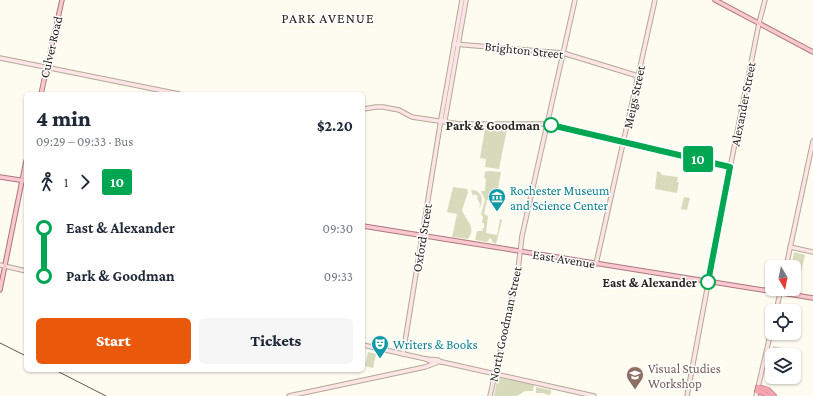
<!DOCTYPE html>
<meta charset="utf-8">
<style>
body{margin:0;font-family:"Crimson Pro",serif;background:#f6f6f7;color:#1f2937;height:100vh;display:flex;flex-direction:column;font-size:15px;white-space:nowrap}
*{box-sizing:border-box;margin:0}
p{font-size:13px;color:#747a83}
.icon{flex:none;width:22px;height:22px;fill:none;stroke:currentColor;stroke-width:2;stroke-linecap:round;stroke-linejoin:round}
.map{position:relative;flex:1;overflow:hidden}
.sheet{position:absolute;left:24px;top:92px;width:341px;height:280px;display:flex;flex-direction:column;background:#fff;border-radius:6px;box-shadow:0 1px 3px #0004}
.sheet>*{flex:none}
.badge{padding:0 8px;border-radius:3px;font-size:14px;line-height:26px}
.needle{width:26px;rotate:170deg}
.fabs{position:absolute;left:765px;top:260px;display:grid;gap:8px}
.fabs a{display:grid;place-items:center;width:36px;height:36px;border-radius:6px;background:#fff;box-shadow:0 1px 3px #0004;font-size:20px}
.map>.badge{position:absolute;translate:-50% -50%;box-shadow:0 0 0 2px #fff}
.legs{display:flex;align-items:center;gap:6px;height:44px;padding:0 12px;font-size:13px}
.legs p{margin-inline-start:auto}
.summary{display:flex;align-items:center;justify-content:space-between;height:68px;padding:0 12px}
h1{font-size:22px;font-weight:800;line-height:30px}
.button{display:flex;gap:8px;margin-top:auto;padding:8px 12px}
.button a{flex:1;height:46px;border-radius:6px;background:#ea580c;color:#fff;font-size:16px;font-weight:800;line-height:46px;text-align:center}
.button a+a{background:#f6f6f7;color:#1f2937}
ul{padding:0 12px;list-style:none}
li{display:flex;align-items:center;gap:14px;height:48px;font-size:15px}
li i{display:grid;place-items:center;width:6px;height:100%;margin:0 5px;background:currentColor}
li i::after{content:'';width:10px;height:10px;margin:-5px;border:3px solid;border-radius:50%;background:#fff}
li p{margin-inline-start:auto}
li:first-child i{background:linear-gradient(#0000 50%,currentColor 0)}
li:last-child i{background:linear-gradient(currentColor 50%,#0000 0)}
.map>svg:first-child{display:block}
</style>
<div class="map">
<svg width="813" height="396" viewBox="0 0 813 396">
<rect width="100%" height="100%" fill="#fefbf1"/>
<g fill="#d8dabc">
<path d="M 485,129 L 507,129 L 499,169 L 485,167 L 486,159 L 480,158 Z"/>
<path d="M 489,171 L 501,172 L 498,189 L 503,190 L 504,192 L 501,208 L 498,210 L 499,205 L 495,206 L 492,201 L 487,200 L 484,214 L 488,216 L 486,233 L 497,235 L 500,219 L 502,220 L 496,244 L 492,242 L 492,240 L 490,238 L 487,242 L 475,240 L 477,231 L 483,231 L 482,229 L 484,228 L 484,223 L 482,223 L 483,217 L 481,214 L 485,200 L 481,191 L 485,191 L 486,179 L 484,178 L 485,172 L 484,172 Z"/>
<path d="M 657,171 L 660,172 L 662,175 L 678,177 L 677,182 L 679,182 L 677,193 L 655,189 Z"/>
<path d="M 453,187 L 467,189 L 468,192 L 462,210 C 466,221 477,227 468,239 L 452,237 L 457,214 L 447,212 Z"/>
<path d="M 473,190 C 483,192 484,201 479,209 L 480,204 L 477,198 L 478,196 L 474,194 L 473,196 L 471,191 Z"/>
<path d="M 684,197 L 690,198 L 687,210 L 681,209 Z"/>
<path d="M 794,252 L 805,255 L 801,272 L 794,270 L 794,267 L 791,267 Z"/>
<path d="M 794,273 L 801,275 L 798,291 L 796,292 L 787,290 L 794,289 Z"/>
<path d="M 773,346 L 786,349 L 787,355 L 772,355 L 772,361 L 771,361 Z"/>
<path d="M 368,352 L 376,354 L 373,368 L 365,366 Z"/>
<path d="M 500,378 L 534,384 L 533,391 L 525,391 L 517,396 L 494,396 L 497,380 Z"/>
<path d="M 536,387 L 551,390 L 551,394 L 548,395 L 543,393 L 536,393 Z"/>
</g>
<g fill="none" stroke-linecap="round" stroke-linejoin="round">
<defs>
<g id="secondary">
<path d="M 454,44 L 563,53 L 638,76"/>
<path d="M 0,58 L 179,94"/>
<path d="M 363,109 L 376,107 L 383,107 L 399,110 L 412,117 L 459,124 L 549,124 L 730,167"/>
<path d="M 441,122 L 445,120 L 466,0"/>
<path d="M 790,247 L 813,252"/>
<path d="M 596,264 L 655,0"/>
<path d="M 0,265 L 26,271"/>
<path d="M 786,267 L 813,141"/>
<path d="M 776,311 L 781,289"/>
<path d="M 363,345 L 426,359 L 438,360 L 441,362"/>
<path d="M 403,354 L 441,119 L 462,0"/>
<path d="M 426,359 L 430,361 L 442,362 L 594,396"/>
<path d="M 289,396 L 425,367 L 436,363"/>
<path d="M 490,396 L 517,278 L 522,236 L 575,0"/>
<path d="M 687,396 L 725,193 L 759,23 L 765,0"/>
<path d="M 756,396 L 772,327"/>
</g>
<g id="primary">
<path d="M 715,0 L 813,52"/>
<path d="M 41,94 L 62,0"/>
<path d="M 0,177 L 26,181"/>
<path d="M 363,226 L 813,298"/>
<path d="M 0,290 L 26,161"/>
</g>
<g id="highway">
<path d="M 758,387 L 768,390 L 774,396"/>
<path d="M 757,391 L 764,393 L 768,396"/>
</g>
</defs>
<use href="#secondary" stroke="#b3aa94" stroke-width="5.5"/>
<use href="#primary" stroke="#ad787c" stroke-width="5.5"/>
<use href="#highway" stroke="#ad787c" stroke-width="6"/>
<use href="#secondary" stroke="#fce4e7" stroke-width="3.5"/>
<use href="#primary" stroke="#f9c8d0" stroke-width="3.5"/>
<use href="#highway" stroke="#f5a4b0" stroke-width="4.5"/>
<g stroke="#5c5950" stroke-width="1">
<path d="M 0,343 L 26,356"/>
<path d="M 55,370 L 106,396"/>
</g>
</g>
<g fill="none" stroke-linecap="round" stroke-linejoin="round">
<defs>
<path id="line-1" d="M 551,125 L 730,167 L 708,282"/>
</defs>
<use href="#line-1" stroke="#fff" stroke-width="9"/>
<use href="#line-1" stroke="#00a651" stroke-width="6"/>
</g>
<defs>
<symbol id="museum-pin" viewBox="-11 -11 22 30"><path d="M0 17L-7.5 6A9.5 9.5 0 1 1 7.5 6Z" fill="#0f9aa8" stroke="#fff"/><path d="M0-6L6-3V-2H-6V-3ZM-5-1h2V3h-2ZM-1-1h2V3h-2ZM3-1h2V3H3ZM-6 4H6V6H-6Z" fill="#fff"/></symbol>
<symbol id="theatre-pin" viewBox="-11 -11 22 30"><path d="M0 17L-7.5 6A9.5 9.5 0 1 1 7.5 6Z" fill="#0f9aa8" stroke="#fff"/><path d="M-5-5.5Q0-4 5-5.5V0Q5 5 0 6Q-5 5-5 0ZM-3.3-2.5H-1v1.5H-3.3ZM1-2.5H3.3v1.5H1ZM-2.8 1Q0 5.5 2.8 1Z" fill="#fff"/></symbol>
<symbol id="university-pin" viewBox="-11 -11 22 30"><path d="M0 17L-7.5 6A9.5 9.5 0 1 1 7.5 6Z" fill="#8d6e63" stroke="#fff"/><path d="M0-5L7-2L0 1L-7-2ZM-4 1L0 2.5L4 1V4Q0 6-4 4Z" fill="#fff"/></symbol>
</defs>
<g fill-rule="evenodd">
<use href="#museum-pin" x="487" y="187" width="20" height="27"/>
<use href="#theatre-pin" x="370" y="334" width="20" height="27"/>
<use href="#university-pin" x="625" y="365" width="20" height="27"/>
</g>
<g fill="#fff" stroke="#00a651" stroke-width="2">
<circle cx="551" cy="125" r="7"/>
<circle cx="708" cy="282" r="7"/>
</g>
<g text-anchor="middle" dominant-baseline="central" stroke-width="3" stroke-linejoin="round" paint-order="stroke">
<g font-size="13" fill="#28251c" stroke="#fff">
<text transform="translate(51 47) rotate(-77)">Culver Road</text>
<text transform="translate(524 50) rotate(6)">Brighton Street</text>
<text transform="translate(634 97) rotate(-78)">Meigs Street</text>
<text transform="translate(743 104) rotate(-79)">Alexander Street</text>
<text transform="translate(422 238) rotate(-81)">Oxford Street</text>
<text transform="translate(564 259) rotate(9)">East Avenue</text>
<text transform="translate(505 324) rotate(-78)">North Goodman Street</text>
</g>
<g font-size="13" font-weight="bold" fill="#28251c" stroke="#fff" text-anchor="end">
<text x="540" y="125">Park &amp; Goodman</text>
<text x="697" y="282">East &amp; Alexander</text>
</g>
<g font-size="13" fill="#0d838f" stroke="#fff" text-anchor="start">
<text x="510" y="190">Rochester Museum<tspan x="510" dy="15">and Science Center</tspan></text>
<text x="393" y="344">Writers &amp; Books</text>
</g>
<g font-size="13" fill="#785e54" stroke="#fff" text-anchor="start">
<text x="648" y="368">Visual Studies<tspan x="648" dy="15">Workshop</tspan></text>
</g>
<g font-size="14" letter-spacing="1" fill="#28251c" stroke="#fff">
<text x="328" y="18">PARK AVENUE</text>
</g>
</g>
</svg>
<div class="fabs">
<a><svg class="needle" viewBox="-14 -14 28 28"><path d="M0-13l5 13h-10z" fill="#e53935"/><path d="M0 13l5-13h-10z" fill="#747a83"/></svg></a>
<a><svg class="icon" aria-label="locate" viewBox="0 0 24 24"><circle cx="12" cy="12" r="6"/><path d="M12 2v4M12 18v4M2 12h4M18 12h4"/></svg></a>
<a><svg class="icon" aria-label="layers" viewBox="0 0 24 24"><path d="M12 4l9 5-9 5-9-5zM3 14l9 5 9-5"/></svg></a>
</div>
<b class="badge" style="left:698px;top:159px;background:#00a651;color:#fff">10</b>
<section class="sheet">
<div class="summary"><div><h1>4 min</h1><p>09:29 – 09:33 · Bus</p></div><b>$2.20</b></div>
<div class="legs"><svg class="icon" aria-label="walk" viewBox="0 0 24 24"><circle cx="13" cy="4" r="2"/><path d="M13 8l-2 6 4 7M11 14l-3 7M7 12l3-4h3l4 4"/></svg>1<svg class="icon" aria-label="forward" viewBox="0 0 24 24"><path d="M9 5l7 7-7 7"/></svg><b class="badge" style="background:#00a651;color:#fff">10</b></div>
<ul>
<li><i style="color:#00a651"></i><b>East &amp; Alexander</b><p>09:30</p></li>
<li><i style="color:#00a651"></i><b>Park &amp; Goodman</b><p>09:33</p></li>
</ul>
<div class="button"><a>Start</a><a>Tickets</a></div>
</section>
</div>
